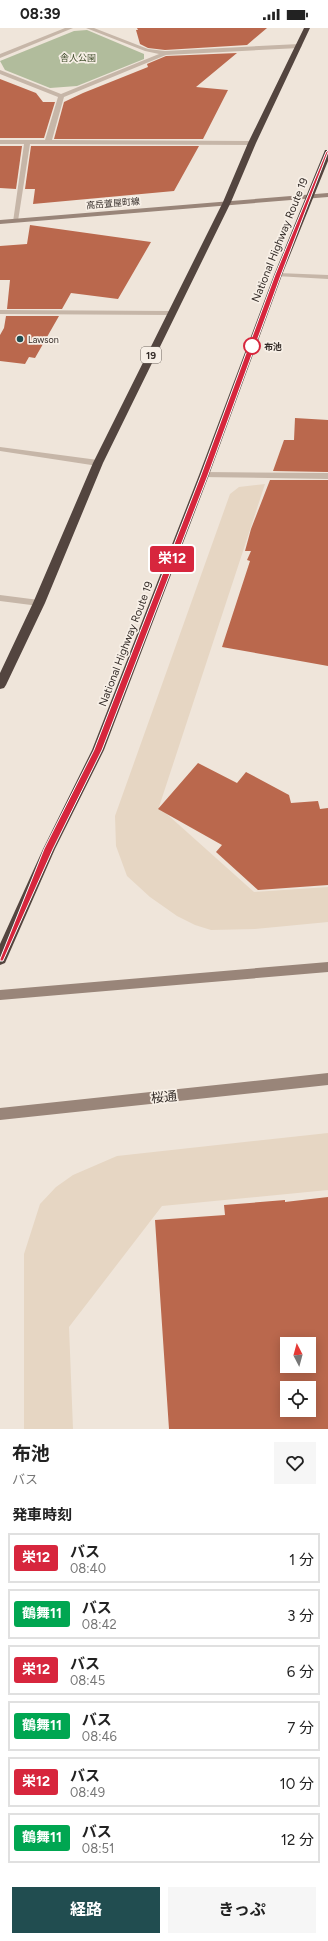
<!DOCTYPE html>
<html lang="ja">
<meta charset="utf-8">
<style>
body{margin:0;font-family:Figtree,"Noto Sans JP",sans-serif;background:#f6f6f6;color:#222;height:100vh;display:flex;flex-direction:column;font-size:15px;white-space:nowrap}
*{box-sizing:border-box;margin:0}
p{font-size:13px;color:#767676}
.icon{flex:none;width:22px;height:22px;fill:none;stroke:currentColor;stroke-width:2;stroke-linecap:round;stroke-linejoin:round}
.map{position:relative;height:1401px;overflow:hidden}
.details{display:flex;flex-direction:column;background:#fff;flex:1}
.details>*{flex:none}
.badge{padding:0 8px;border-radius:3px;font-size:14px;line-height:26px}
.needle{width:26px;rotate:354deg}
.fabs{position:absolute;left:280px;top:1309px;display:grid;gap:8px}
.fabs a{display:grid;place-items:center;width:36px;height:36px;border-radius:0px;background:#fff;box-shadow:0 2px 10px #0003;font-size:20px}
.map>.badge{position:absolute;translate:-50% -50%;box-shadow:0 0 0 2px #fff}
h2{padding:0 12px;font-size:15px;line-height:36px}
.round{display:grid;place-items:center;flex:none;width:42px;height:42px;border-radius:0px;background:#f6f6f6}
.summary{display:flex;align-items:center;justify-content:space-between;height:68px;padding:0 12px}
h1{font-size:19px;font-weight:700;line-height:30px}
.button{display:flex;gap:8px;margin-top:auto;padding:8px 12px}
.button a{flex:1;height:46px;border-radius:0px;background:#214d50;color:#fff;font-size:16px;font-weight:700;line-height:46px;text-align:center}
.button a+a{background:#f6f6f6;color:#222}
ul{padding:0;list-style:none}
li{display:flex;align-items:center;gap:12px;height:50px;margin:0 8px 6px;padding:0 4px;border:2px solid #e0e0e0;border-radius:0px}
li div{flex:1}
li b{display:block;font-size:15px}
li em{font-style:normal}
li .badge{min-width:44px;font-weight:700;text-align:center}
.status{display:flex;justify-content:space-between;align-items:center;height:28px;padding:0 20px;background:#fff;direction:ltr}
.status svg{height:11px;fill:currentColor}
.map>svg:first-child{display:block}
</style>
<div class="status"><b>08:39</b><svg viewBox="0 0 49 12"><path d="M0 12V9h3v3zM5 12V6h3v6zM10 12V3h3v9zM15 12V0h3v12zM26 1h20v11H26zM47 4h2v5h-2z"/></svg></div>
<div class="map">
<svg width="328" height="1401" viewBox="0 0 328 1401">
<rect width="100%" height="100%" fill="#efe5da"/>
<path fill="#b1bc9c" d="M 87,2 L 144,26 L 144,31 L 77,58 L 50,60 L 5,42 L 0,33 L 74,3 Z"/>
<g fill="#e6d6c3">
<path d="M 265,456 L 159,779 L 254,864 L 328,859 L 328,894 L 255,901 L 211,902 L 195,897 L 177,888 L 150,869 L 127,848 L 116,818 L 115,788 L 230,466 L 239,459 Z"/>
<path d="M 328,1105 L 328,1162 L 162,1178 L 69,1299 L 73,1401 L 24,1401 L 24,1226 L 40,1176 L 56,1159 L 73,1147 L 117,1128 Z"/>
</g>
<g fill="#ba684d" fill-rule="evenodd">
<path d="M 137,0 L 267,0 L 247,17 L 165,22 L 148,20 L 140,16 L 136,2 L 138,2 Z"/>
<path d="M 237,25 L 196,59 L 228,62 L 203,111 L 54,111 L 64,74 L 83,65 L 148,39 L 147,36 L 166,28 Z"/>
<path d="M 0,51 L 36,65 L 43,74 L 55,74 L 44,110 L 0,110 Z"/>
<path d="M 0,118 L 22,118 L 16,161 L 0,160 Z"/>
<path d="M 31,118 L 199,118 L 174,163 L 33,176 L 35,161 L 25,161 Z"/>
<path d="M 30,197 L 151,214 L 118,271 L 71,265 L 62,281 L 7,281 L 10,252 L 0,252 L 0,218 L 27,216 Z"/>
<path d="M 6,288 L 59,288 L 35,330 L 29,329 L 25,336 L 0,333 L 0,307 L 4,300 Z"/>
<path d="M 295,390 L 328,392 L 328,444 L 273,443 L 284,412 L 294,412 Z"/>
<path d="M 270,452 L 328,452 L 328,638 L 222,619 L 250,533 L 247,532 L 251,523 L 245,523 L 251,501 Z"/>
<path d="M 198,735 L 237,755 L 246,744 L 289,767 L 291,775 L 318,773 L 320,781 L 328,780 L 328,857 L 258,862 L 216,824 L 222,817 L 158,781 Z"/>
<path d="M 328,1169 L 328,1401 L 169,1401 L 155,1192 L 225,1187 L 224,1177 L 285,1172 L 285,1174 ZM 287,1316 L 309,1316 L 309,1338 L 287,1338 ZM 287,1360 L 309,1360 L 309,1382 L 287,1382 Z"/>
</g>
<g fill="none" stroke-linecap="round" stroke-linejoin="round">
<g fill="#c6b6a8" fill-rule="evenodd">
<path d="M 65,0 L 73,0 L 0,30 L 0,26 Z"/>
<path d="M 86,0 L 94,0 L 148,21 L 165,23 L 299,16 L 302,18 L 299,20 L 166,27 L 64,69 L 52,112 L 252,113 L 255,115 L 252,117 L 30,116 L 18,193 L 13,194 L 24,116 L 0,116 L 0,112 L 45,112 L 58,69 L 0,46 L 0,42 L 61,66 L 159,26 L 145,23 Z"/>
<path d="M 278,245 L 328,247 L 328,251 L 276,248 L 276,246 Z"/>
<path d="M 0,282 L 171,283 L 175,285 L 171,287 L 0,286 Z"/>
<path d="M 0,419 L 98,432 L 102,435 L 98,438 L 0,423 Z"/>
<path d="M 204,444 L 328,445 L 328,451 L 201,449 L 201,445 Z"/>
<path d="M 0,567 L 39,572 L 44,575 L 39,578 L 0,573 Z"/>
</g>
<g fill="#998579" fill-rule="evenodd">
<path d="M 328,165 L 328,169 L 0,196 L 0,192 Z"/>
<path d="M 328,934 L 328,944 L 0,972 L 0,962 Z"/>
<path d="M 328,1045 L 328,1057 L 0,1092 L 0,1080 Z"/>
</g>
<g fill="#53453f" fill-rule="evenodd">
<path d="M 304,0 L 310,0 L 256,115 L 231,174 L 103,435 L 45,575 L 6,657 L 4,660 L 0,661 L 0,645 L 33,575 L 93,435 L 223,174 L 248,115 Z"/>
<path d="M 325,122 L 328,122 L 328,133 L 282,247 L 209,447 L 104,722 L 55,821 L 5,935 L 0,937 L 0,916 L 43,821 L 92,722 L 199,447 L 274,247 Z"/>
</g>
</g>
<path fill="#d7263d" stroke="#fff" d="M 328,122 L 328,124 L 281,247 L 208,447 L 102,722 L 53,821 L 3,933 L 0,933 L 0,931 L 44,821 L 94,722 L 201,447 L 275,247 L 326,124 Z"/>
<circle fill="#214d50" stroke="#f7efe6" stroke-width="1.5" cx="20" cy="311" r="4"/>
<circle fill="#fff" stroke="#d7263d" stroke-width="2" cx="252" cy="318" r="8"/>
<g text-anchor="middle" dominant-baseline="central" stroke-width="3.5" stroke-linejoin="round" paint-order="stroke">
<g font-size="9" fill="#424f2d" stroke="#f7efe6">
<text x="78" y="29">舎人公園</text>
</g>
<g font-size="9" fill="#332b27" stroke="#f7efe6">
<text transform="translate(113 175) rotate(-5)">高岳萱屋町線</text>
</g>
<g font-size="9" fill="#332b27" stroke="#f7efe6" text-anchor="start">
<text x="28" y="311">Lawson</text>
</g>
<g font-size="9" font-weight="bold" fill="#332b27" stroke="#f7efe6" text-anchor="start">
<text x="264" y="318">布池</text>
</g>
<rect fill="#f7efe6" stroke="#6e6660" stroke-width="1" x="141" y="319" width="20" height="16" rx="3"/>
<g font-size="10" font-weight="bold" fill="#332b27">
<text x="151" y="327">19</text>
</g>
<g font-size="11" fill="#332b27" stroke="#f7efe6">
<text transform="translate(280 212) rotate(-68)">National Highway Route 19</text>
<text transform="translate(126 616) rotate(-69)">National Highway Route 19</text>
</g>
<g font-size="13" fill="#332b27" stroke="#f7efe6">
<text transform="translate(164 1069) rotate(-6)">桜通</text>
</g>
</g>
</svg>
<div class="fabs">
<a><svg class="needle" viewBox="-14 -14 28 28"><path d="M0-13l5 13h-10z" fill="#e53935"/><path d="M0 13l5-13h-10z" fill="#767676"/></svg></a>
<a><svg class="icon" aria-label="locate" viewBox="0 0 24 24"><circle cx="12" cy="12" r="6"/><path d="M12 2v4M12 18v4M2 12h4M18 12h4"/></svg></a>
</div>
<b class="badge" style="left:172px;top:531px;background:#d7263d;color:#fff">栄12</b>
</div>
<section class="details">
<div class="summary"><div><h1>布池</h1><p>バス</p></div><a class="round"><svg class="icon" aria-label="heart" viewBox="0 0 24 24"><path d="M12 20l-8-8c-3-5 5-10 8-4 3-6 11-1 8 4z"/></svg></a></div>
<h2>発車時刻</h2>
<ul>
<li><span class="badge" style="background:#d7263d;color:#fff">栄12</span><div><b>バス</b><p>08:40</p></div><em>1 分</em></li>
<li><span class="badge" style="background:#00a651;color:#fff">鶴舞11</span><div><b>バス</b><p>08:42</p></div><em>3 分</em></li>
<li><span class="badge" style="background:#d7263d;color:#fff">栄12</span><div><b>バス</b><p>08:45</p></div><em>6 分</em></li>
<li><span class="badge" style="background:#00a651;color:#fff">鶴舞11</span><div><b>バス</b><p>08:46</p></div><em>7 分</em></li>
<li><span class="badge" style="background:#d7263d;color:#fff">栄12</span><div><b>バス</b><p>08:49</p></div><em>10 分</em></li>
<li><span class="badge" style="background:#00a651;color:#fff">鶴舞11</span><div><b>バス</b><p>08:51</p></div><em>12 分</em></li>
</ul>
<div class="button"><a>経路</a><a>きっぷ</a></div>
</section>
